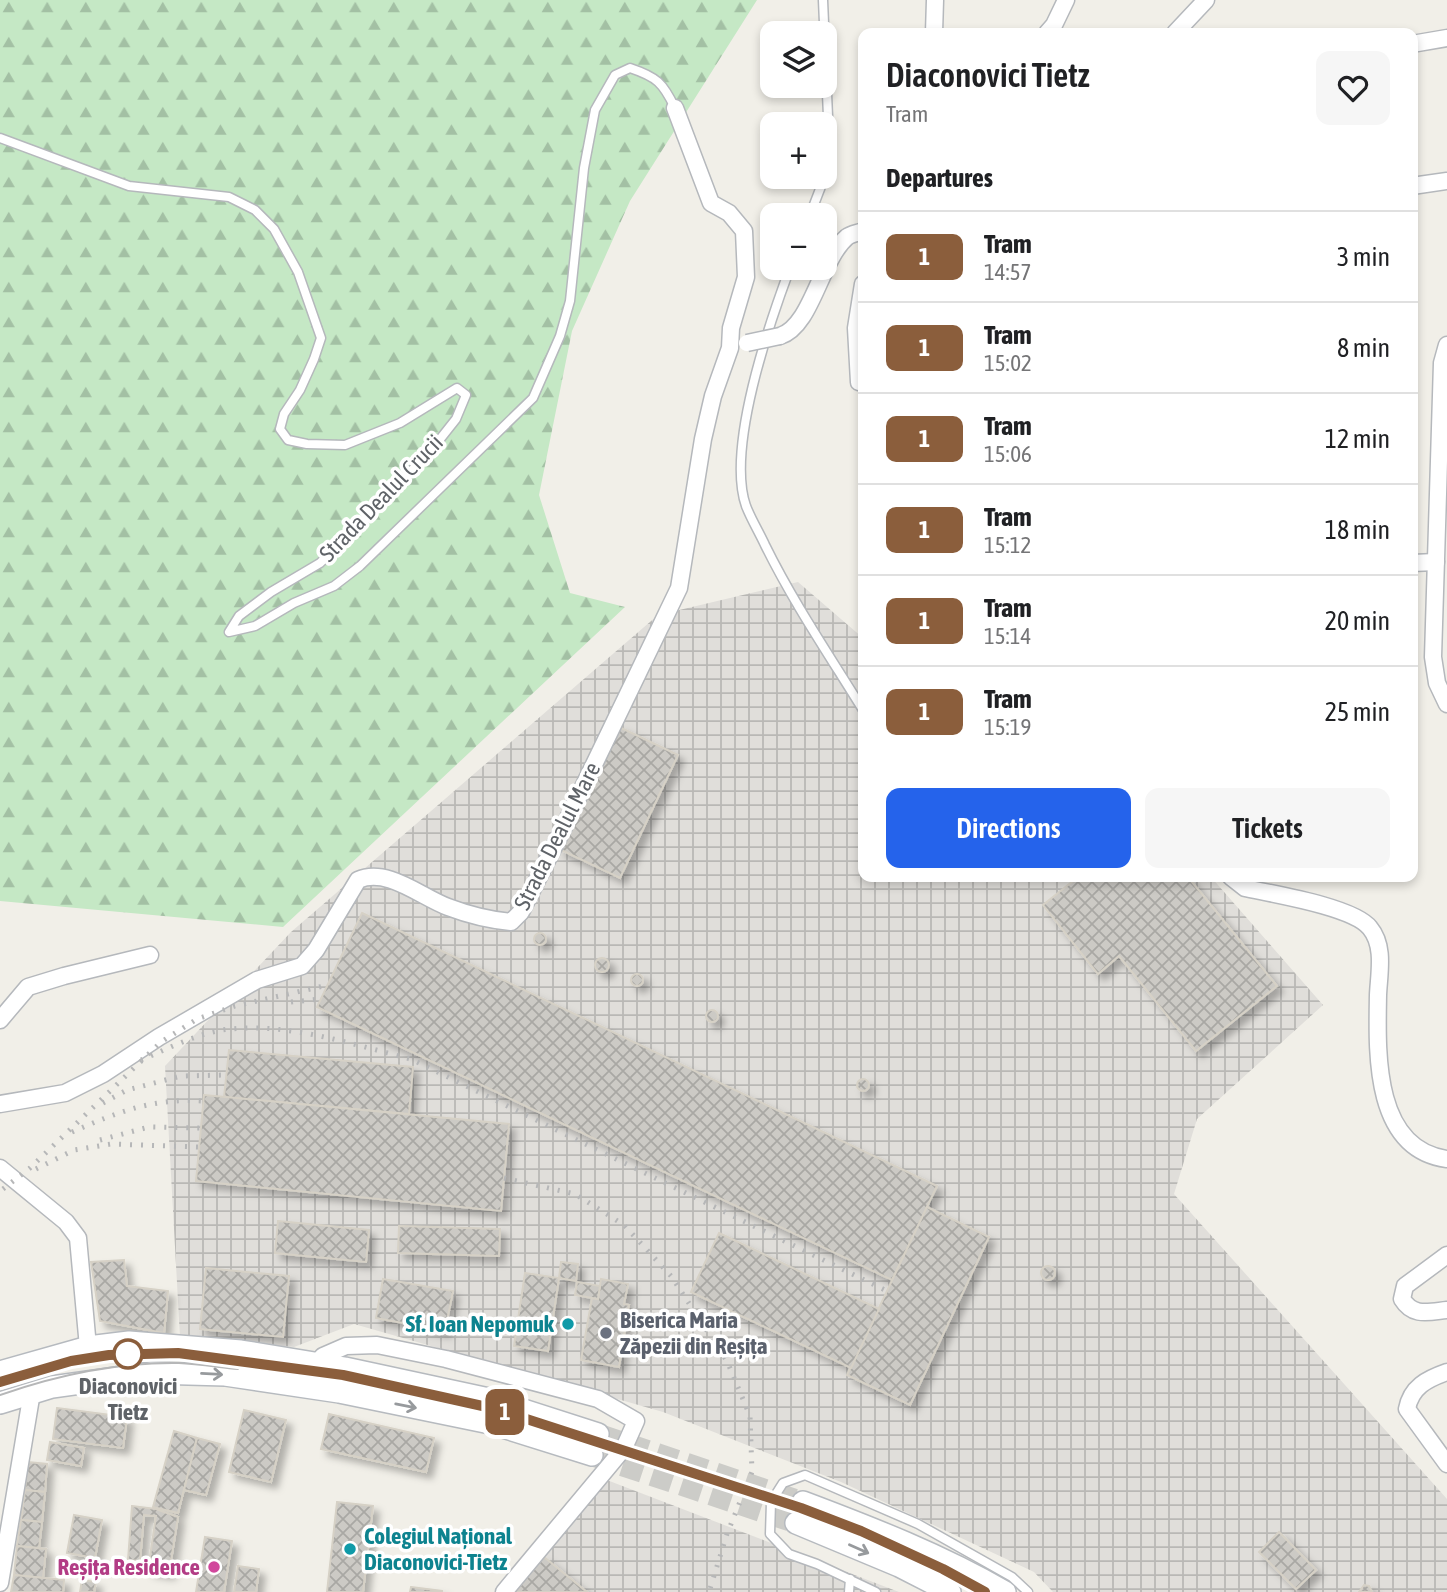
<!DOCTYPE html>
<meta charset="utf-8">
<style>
body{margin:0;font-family:"Asap Condensed",sans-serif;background:#f6f6f6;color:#202124;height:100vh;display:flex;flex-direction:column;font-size:26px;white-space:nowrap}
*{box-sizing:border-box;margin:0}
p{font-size:23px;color:#757577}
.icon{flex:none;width:38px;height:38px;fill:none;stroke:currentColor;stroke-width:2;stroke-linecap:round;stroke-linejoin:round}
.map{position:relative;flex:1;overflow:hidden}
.side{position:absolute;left:858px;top:28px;width:560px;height:854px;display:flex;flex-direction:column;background:#fff;border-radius:14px;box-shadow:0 4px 10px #0003}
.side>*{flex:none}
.badge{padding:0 14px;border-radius:10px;font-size:24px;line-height:46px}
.tools{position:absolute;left:760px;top:21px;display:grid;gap:14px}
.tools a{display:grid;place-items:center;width:77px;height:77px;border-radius:14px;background:#fff;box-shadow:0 4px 10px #0003;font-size:35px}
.map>.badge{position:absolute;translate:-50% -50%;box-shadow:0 0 0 4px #fff}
h2{padding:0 28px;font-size:26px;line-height:63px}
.round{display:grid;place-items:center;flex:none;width:74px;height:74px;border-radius:14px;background:#f6f6f6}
.headline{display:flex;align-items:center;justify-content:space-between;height:119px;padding:0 28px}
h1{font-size:33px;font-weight:600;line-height:52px}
.button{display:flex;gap:14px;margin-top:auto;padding:14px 28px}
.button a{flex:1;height:80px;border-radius:14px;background:#2563eb;color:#fff;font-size:28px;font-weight:600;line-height:80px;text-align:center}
.button a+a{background:#f6f6f6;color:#202124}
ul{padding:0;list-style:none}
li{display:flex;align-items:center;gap:21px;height:91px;padding:0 28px;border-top:2px solid #e0e0e0}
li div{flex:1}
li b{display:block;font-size:26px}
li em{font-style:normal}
li .badge{min-width:77px;font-weight:700;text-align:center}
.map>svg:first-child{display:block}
</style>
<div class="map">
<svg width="1447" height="1592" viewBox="0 0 1447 1592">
<defs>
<pattern id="industrial-grid" width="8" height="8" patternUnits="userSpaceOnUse" patternTransform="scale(1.75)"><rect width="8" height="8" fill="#e0deda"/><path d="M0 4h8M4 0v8" fill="none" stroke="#b9b8b5"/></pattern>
<pattern id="forest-firs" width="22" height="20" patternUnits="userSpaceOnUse" patternTransform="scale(1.75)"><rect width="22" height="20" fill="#c5e8c5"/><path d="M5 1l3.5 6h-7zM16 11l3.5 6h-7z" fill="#a3c0a4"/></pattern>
<pattern id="building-cross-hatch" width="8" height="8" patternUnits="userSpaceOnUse" patternTransform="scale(1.75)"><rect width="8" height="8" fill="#cccac5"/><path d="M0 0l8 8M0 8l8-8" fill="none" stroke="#a9a8a4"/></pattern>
<filter id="shadow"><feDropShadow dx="6" dy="6" stdDeviation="3.5" flood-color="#0004"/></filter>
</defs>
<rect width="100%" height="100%" fill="#f1efe8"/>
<g fill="url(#industrial-grid)">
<path d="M 798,582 L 863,638 L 863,877 L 1211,877 L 1323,1005 L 1197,1119 L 1174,1194 L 1447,1499 L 1447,1592 L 1053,1592 L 1034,1572 L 841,1482 L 663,1412 L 354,1324 L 294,1347 L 180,1337 L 165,1066 L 291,932 L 658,615 Z"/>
<path d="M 599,1477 L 899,1592 L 504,1592 Z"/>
</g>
<path fill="url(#forest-firs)" d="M 0,0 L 757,0 L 630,201 L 572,331 L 539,495 L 570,593 L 625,607 L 283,927 L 0,901 Z"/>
<g fill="url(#building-cross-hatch)" stroke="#d6d1c6" stroke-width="2" filter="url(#shadow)">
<path d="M 617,726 L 678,755 L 620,878 L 559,849 Z"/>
<path d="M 1078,877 L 1188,877 L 1277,986 L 1196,1051 L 1119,956 L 1098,974 L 1043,905 Z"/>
<path d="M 362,913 L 937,1186 L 892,1280 L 317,1007 Z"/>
<circle cx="540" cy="939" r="6"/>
<circle cx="602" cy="965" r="7"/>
<circle cx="637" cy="980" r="6"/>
<circle cx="712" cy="1016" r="6"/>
<path d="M 229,1050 L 413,1067 L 409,1114 L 224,1097 Z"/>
<circle cx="863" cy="1085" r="6"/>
<path d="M 204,1095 L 509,1124 L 501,1211 L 196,1181 Z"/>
<path d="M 927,1207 L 989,1237 L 910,1405 L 847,1375 Z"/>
<path d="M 278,1221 L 369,1230 L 366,1262 L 275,1253 Z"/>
<path d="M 399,1226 L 500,1229 L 499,1256 L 398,1253 Z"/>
<path d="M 719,1233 L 879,1309 L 851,1368 L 691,1292 Z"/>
<path d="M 124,1260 L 127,1286 L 168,1291 L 164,1333 L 100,1321 L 91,1262 Z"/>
<path d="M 561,1262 L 578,1264 L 576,1281 L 559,1278 Z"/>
<circle cx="1048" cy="1273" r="7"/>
<path d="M 206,1268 L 289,1276 L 283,1337 L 200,1329 Z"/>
<path d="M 525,1273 L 559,1278 L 548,1351 L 514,1346 Z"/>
<path d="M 383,1279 L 453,1291 L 445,1331 L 376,1318 Z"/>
<path d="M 601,1279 L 628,1284 L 624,1304 L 629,1305 L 619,1367 L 581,1360 L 592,1298 L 598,1299 Z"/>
<path d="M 577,1282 L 600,1286 L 598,1299 L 575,1295 Z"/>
<path d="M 57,1408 L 127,1417 L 123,1448 L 53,1439 Z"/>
<path d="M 244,1410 L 286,1420 L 271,1482 L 229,1472 Z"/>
<path d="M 329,1414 L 434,1438 L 426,1472 L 321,1449 Z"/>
<path d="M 174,1431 L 197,1438 L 178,1513 L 153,1507 Z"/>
<path d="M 197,1438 L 220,1444 L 206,1495 L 184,1490 Z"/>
<path d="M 50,1442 L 84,1448 L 81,1466 L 47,1460 Z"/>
<path d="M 28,1462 L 47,1464 L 45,1492 L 25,1490 Z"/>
<path d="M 25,1490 L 45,1492 L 42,1522 L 21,1520 Z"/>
<path d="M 337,1502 L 373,1506 L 363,1592 L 327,1592 Z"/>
<path d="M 132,1506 L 156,1509 L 178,1517 L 169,1573 L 148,1570 L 156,1516 L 144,1515 L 140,1561 L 128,1560 Z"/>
<path d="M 74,1515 L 102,1520 L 95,1558 L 67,1553 Z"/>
<path d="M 21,1520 L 42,1522 L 39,1548 L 17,1546 Z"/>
<path d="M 1279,1532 L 1316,1570 L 1296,1589 L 1259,1552 Z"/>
<path d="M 205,1537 L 232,1541 L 224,1592 L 196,1592 Z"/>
<path d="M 17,1546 L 46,1549 L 43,1578 L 14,1575 Z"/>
<path d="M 544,1557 L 587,1592 L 515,1592 Z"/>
<path d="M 238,1566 L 259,1569 L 256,1592 L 234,1592 Z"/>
<path d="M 14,1575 L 64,1580 L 63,1592 L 11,1592 Z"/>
<path d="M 82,1580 L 96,1582 L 94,1592 L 80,1592 Z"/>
<path d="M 1364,1585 L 1369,1586 L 1372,1592 L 1359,1592 Z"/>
<path d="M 411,1587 L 442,1591 L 442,1592 L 410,1592 Z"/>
</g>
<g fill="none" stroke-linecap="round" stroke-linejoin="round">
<g stroke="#ccccc8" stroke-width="21" stroke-dasharray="21 10" stroke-linecap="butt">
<path d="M 598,1434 L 803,1502"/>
<path d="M 593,1456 L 796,1523"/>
</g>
<defs>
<g id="lane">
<path d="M 0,138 L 129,186 L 229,197 L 255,210 L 274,229 L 298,272 L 321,338 L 314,359 L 300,390 L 284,414 L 280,429 L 288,440 L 307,444 L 345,445 L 400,423 L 457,388 L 466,395 L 456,419 L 433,448 L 358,527 L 320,563 L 271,592 L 239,616 L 229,632 L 255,626 L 294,603 L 334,586 L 360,566 L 533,398 L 560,336 L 570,301 L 584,168 L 595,110 L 615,75 L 630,68 C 657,77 663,83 675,108"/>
<path d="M 810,215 L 830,163 L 823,0"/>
<path d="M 790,268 C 769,324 726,449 746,506 C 751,519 759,532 765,545 C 793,602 829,655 863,710"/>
<path d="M 849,1592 L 850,1579"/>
<path d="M 876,1592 L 817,1564 L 789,1554 L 770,1534 L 771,1502 L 783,1483 L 805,1475 L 918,1524 L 1012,1577 L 1028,1592"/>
</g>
<g id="street">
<path d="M 934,33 L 935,0"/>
<path d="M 1047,33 L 1054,25 L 1066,0"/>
<path d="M 1175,33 L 1206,0"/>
<path d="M 1412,44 L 1447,38"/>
<path d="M 1412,186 L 1447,181"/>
<path d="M 863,284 L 856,328 L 859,382 L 863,383"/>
<path d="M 780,336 C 812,326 820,260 847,237 C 851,234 858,233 863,231"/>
<path d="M 1447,345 L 1442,363 L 1433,657 L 1437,683 L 1447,704"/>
<path d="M 1412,563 L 1436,562"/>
<path d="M 1231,877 L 1245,888 C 1273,894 1354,907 1370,928 C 1385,946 1379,973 1378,995 C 1377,1052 1373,1149 1447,1159"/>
<path d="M 0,1020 L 28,987 L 64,976 L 150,955"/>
<path d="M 0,1104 L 65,1093 L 103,1074 L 159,1037 L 257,980 L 302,966 L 316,950 L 358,880 C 387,867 421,897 448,907 C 469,915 490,920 511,922 L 521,912 L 561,833 L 679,588 L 703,439 L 713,396 L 730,348 L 731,328 L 746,277 L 744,231 L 729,213 L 711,203 L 675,108"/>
<path d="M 0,1168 L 66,1222 L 78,1238 L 88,1347"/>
<path d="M 1447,1255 L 1405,1286 L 1402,1299 C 1413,1317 1428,1312 1447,1310"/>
<path d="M 317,1363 L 323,1356 L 346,1346 L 377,1345 L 446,1359 L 598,1399 L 636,1421 L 624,1448 L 504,1592"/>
<path d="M 1447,1372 C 1427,1379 1411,1387 1407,1409 L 1447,1464"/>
<path d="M 0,1583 L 32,1392"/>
</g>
<g id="secondary">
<path d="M 0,1372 L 88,1347 L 129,1342 L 241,1351 L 345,1368 L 489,1399 L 598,1434"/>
<path d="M 0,1403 L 52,1387 L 152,1373 L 225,1375 L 339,1392 L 490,1423 L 592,1455"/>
<path d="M 803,1502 C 872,1528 941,1555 1005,1592"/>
<path d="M 796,1523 L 899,1566 L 950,1592"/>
</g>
</defs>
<use href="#lane" stroke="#b5b8bc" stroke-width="11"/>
<use href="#street" stroke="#b5b8bc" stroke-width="19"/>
<use href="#secondary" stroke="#b6babf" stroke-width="24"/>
<use href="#lane" stroke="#fff" stroke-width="8"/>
<use href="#street" stroke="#fff" stroke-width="16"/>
<use href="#secondary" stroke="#fff" stroke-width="21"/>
<g stroke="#b6b7b8" stroke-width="2">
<path d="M 0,1382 L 37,1370 L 109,1355 L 178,1353 L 218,1357 L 343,1375 L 478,1404 L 596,1440"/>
<path d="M 0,1395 C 57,1375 118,1362 179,1363 C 198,1364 218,1367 238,1369"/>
<path d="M 801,1508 C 863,1532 929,1556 985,1592"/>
</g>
<g stroke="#b6b7b8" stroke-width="5" stroke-dasharray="2 9" stroke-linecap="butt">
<path d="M 291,1002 L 321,999"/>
<path d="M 141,1060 C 167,1049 194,1035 222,1030 C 285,1021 350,1044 411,1059 L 887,1291"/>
<path d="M 103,1103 L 127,1090 L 181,1076 L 226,1075"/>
<path d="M 72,1132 C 118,1112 152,1098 203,1101"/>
<path d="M 100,1140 L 149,1127 L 201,1128"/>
<path d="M 36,1169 L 74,1150 L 111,1144 L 199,1147"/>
<path d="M 504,1178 L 575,1194 L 624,1225 L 671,1276 L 727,1361 L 750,1416 L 752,1472 L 727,1534 L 709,1592"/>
<path d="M 3,1189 L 30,1168 L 161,1042 L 197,1019 L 235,1006 L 328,985"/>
</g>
<defs>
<path id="street-bridge" d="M 747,343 L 780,336"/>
</defs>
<use href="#street-bridge" stroke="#b5b8bc" stroke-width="19" stroke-linecap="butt"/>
<use href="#street-bridge" stroke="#fff" stroke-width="16"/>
</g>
<defs><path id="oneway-shaft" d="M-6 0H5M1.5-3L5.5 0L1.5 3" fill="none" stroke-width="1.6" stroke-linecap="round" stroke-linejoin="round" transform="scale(1.75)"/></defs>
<g stroke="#979a9d">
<use href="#oneway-shaft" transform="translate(212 1374) rotate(3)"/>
<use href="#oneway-shaft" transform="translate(406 1406) rotate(11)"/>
<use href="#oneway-shaft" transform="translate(859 1549) rotate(24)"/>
</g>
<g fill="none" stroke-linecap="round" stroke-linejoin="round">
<defs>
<path id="line" d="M 0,1382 L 71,1361 L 109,1355 L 178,1353 L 343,1375 L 496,1409 L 801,1508 L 861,1531 L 943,1569 L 985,1592"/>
</defs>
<use href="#line" stroke="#fff" stroke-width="16"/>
<use href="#line" stroke="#8b5e3c" stroke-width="10"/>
</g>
<g fill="#0f9aa8" stroke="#fff" stroke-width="2.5">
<circle cx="568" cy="1324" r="7"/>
<circle cx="350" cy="1549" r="7"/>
</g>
<circle fill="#6b7280" stroke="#fff" stroke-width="2.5" cx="606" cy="1333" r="7"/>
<circle fill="#fff" stroke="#8b5e3c" stroke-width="3.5" cx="128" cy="1354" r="14"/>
<circle fill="#d1479c" stroke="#fff" stroke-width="2.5" cx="214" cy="1567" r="7"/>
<g text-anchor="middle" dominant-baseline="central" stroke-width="7" stroke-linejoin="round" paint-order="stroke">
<g font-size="23" fill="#5f6368" stroke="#fff">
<text transform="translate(381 498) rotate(-46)">Strada Dealul Crucii</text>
<text transform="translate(557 836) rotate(-63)">Strada Dealul Mare</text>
</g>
<g font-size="23" font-weight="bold" fill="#5b616d" stroke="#fff" text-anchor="start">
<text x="620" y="1320">Biserica Maria<tspan x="620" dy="26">Zăpezii din Reșița</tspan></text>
</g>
<g font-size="23" font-weight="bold" fill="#0d838f" stroke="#fff" text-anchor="end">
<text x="554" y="1324">Sf. Ioan Nepomuk</text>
<text x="364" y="1536" text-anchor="start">Colegiul Național<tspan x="364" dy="26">Diaconovici-Tietz</tspan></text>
</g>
<g font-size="23" font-weight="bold" fill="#5f6368" stroke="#fff">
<text x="128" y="1386">Diaconovici<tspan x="128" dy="26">Tietz</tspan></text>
</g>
<g font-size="23" font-weight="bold" fill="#b23c85" stroke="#fff" text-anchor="end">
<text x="200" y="1567">Reșița Residence</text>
</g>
</g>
</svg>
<div class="tools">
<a><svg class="icon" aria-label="layers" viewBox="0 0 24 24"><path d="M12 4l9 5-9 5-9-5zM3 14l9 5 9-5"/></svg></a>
<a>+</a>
<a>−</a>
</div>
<b class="badge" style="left:505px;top:1412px;background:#8b5e3c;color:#fff">1</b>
<section class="side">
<div class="headline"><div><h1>Diaconovici Tietz</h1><p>Tram</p></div><a class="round"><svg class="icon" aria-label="heart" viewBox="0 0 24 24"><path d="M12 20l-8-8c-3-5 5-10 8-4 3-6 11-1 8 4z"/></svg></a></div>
<h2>Departures</h2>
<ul>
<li><span class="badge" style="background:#8b5e3c;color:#fff">1</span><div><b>Tram</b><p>14:57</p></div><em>3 min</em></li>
<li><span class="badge" style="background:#8b5e3c;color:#fff">1</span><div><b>Tram</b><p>15:02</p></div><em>8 min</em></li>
<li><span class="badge" style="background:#8b5e3c;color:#fff">1</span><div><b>Tram</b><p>15:06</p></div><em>12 min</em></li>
<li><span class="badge" style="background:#8b5e3c;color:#fff">1</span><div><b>Tram</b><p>15:12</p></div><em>18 min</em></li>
<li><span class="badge" style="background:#8b5e3c;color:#fff">1</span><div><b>Tram</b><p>15:14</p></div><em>20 min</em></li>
<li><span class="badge" style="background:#8b5e3c;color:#fff">1</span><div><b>Tram</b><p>15:19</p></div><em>25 min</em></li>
</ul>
<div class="button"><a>Directions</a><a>Tickets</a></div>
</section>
</div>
